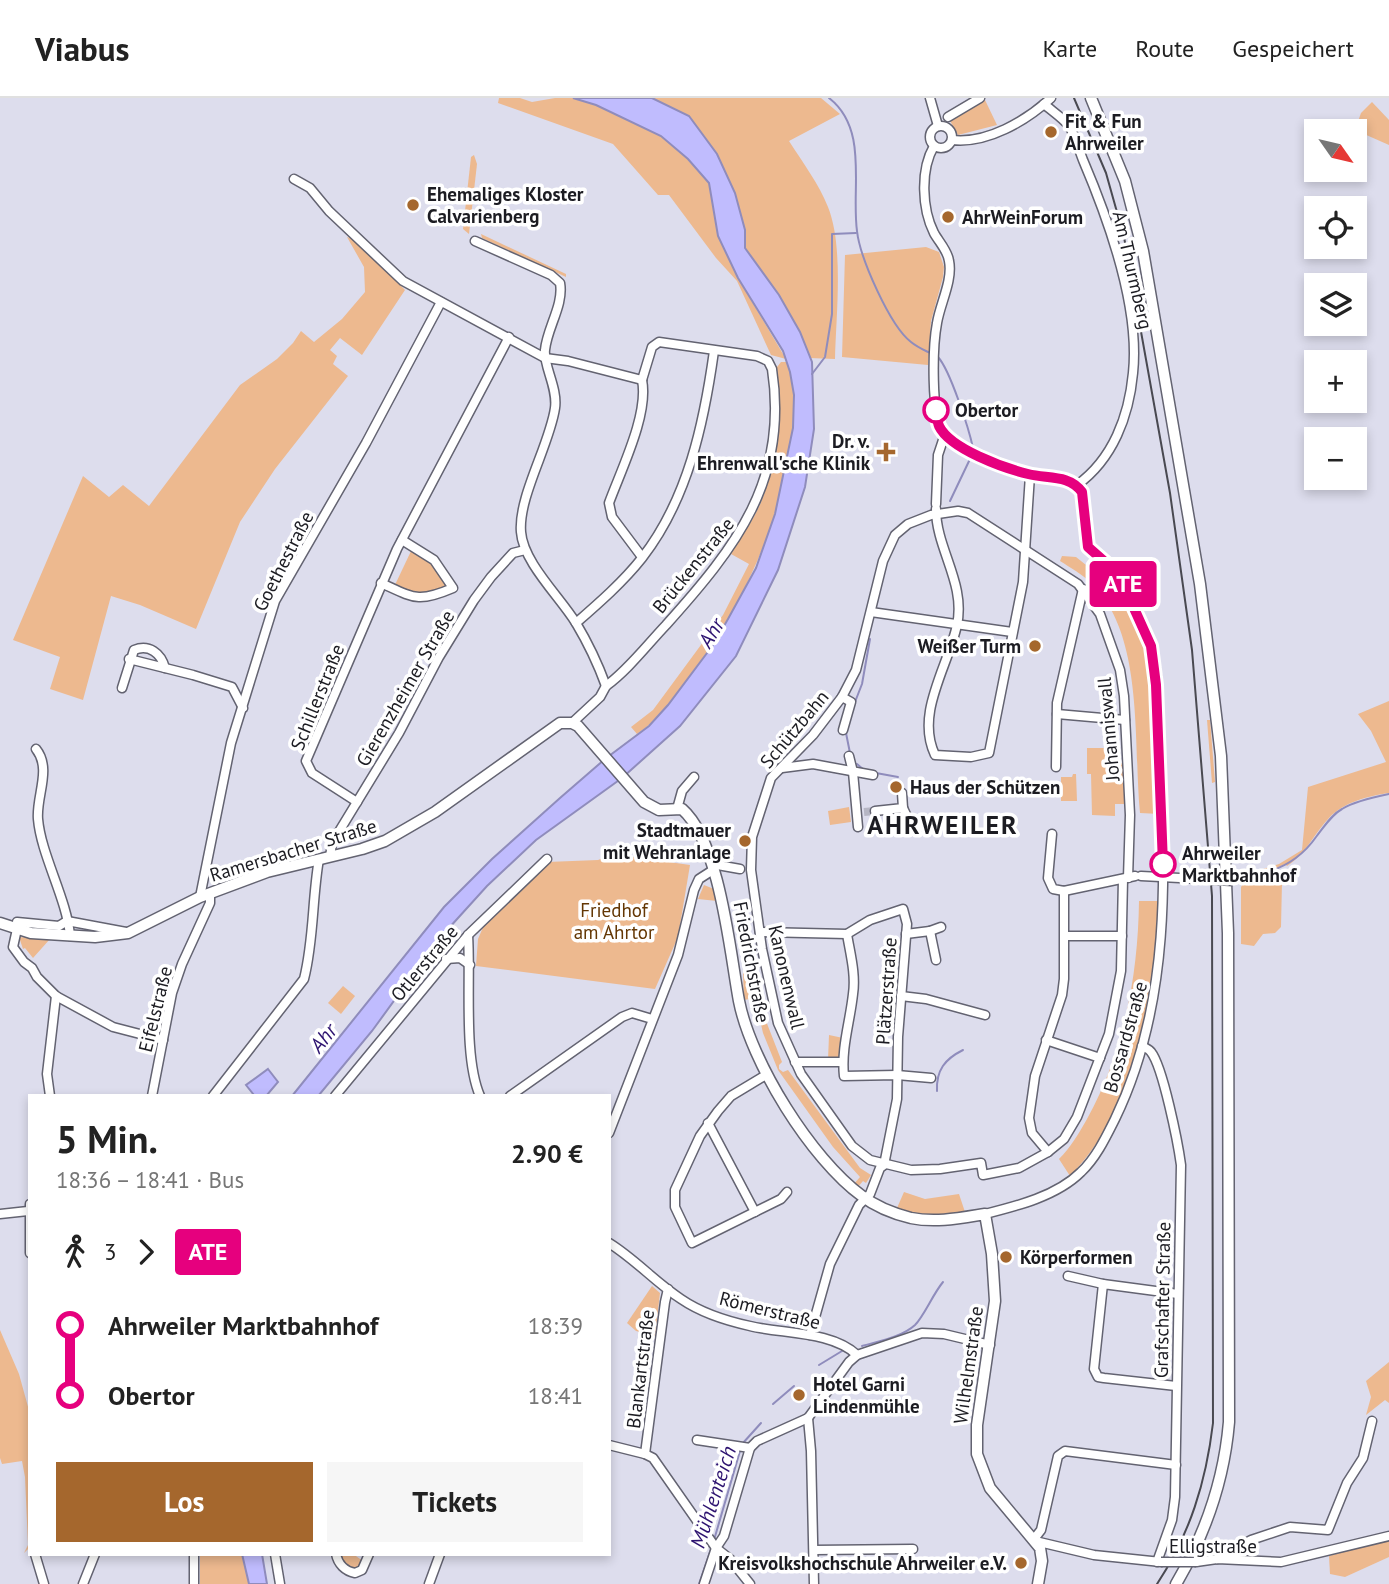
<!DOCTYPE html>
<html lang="de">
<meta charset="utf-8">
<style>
body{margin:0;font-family:"PT Sans",sans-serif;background:#f6f6f6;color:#222;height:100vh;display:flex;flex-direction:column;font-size:26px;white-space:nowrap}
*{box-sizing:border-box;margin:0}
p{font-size:23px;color:#767676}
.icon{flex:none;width:38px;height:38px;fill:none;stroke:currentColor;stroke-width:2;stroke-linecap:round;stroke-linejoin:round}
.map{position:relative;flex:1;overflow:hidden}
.drawer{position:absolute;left:28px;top:996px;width:583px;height:462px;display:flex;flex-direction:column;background:#fff;border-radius:0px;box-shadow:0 4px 10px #0003}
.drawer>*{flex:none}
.badge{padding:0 14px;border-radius:5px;font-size:24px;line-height:46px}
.needle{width:46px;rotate:124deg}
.fabs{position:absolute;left:1304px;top:21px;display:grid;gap:14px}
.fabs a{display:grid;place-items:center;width:63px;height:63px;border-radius:0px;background:#fff;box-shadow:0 4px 10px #0003;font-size:35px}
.map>.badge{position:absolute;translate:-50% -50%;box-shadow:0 0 0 4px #fff}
.legs{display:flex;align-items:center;gap:10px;height:77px;padding:0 28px;font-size:23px}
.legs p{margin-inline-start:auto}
.overview{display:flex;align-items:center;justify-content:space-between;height:119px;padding:0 28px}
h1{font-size:38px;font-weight:700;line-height:52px}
.action{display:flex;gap:14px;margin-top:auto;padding:14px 28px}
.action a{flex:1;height:80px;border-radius:0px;background:#a5672d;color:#fff;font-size:28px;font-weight:700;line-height:80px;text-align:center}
.action a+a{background:#f6f6f6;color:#222}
ul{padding:0 28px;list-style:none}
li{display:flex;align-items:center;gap:24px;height:70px;font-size:26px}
li i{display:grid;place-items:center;width:10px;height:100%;margin:0 9px;background:currentColor}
li i::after{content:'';width:18px;height:18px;margin:-9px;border:5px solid;border-radius:50%;background:#fff}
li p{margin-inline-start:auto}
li:first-child i{background:linear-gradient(#0000 50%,currentColor 0)}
li:last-child i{background:linear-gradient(currentColor 50%,#0000 0)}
header{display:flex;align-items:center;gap:42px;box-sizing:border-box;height:98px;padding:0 35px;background:#fff;border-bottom:2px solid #e0e0e0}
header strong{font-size:33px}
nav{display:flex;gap:38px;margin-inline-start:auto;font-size:24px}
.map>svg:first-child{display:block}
</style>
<header>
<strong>Viabus</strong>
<nav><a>Karte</a><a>Route</a><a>Gespeichert</a></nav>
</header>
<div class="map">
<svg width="1389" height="1486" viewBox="0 0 1389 1486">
<rect width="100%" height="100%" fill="#dddded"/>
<g fill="#edb98f">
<path d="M 499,0 L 520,0 L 532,4 L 555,0 L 573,0 L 596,7 L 661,38 L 688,61 L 709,85 L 718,138 L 738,180 L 786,261 L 771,257 L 737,183 L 716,160 L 669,97 L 658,97 L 613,46 L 498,5 Z"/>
<path d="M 652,0 L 821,0 L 840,16 L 789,43 C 803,65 819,86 828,109 C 844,149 836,217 835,261 L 809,260 L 779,197 L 744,150 L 745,132 L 735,95 L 717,56 L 689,18 Z"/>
<path d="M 985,2 L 997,27 L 958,37 L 949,21 Z"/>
<path d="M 1372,4 L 1389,22 L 1389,47 L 1355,32 L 1361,15 Z"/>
<path d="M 474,57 L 477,66 L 469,136 L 463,131 L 471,59 Z"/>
<path d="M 481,136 L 566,176 L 566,179 L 482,140 Z"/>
<path d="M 347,139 L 356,142 L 405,192 L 362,257 L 340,240 L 330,252 L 337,258 L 333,266 L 348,278 L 275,371 L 240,424 L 196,531 L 140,507 L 111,498 L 83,602 L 50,591 L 60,559 L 13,542 L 83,378 L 109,399 L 123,387 L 149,408 L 240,287 L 277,261 L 293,245 L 301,233 L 314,244 L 342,221 L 365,194 L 364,169 Z"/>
<path d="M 926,149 L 939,154 L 944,169 L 943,179 L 931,223 L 928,267 L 842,259 L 845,157 Z"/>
<path d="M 781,264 L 787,264 C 797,294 794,324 789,354 C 775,439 741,508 691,577 C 675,598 660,621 637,636 L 631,629 L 653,612 L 723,517 L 749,466 L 731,456 C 742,437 756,419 763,399 C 779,358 780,312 777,269 Z"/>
<path d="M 412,451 C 431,462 440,471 447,491 L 422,498 L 394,489 Z"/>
<path d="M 1062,458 L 1076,459 L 1086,467 L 1093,459 C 1103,469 1115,479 1123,490 C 1163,553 1156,643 1160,716 L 1140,715 C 1133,646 1145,536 1091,485 C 1082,476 1071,470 1060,463 Z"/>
<path d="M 1389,603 L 1389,695 C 1368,698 1344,704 1329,720 C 1313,737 1306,756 1287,768 L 1285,766 C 1276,770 1268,776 1259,778 L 1260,772 L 1279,766 L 1302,752 L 1308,689 L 1386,664 L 1371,633 L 1358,616 Z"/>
<path d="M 1207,622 L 1210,622 L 1215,684 L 1212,685 Z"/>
<path d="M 1087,650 L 1106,650 L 1106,665 L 1125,665 L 1127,706 L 1115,706 L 1115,718 L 1092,717 L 1091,676 L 1087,676 Z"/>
<path d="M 1073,676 L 1076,676 L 1077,703 L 1061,703 L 1061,679 L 1072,679 Z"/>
<path d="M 849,709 L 851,724 L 830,727 L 828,713 Z"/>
<path d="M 613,756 L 690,767 L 678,839 L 655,891 L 476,868 L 478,841 L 484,827 L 547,764 L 598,762 Z"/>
<path d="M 1276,781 L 1282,784 L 1281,829 L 1275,835 L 1263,836 L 1254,848 L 1241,846 L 1241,789 L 1243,786 Z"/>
<path d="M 704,787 L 714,791 L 717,803 L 698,801 Z"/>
<path d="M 1139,803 L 1159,803 C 1156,896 1138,1009 1070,1078 L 1059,1061 C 1071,1049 1079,1035 1087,1021 C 1124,954 1138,878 1139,803 Z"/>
<path d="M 19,839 L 50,841 L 33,860 L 25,850 L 23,851 Z"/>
<path d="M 756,866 L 766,923 L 782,964 L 779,967 L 779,971 L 783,974 L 788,972 L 860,1070 L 871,1077 L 866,1085 L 863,1083 L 857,1090 L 853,1087 L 860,1079 L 833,1049 L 778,972 L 763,935 L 755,900 L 744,902 L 743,875 L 749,873 Z"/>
<path d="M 343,888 L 355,898 L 341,916 L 328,905 Z"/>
<path d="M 829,937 L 843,940 L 841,962 L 828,962 Z"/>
<path d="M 904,1094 L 925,1101 L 959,1096 L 965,1114 C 943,1121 919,1118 897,1110 Z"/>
<path d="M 652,1188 L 660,1195 L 655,1238 L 636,1233 L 627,1225 Z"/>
<path d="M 0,1232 L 19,1276 L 30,1316 L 30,1449 L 24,1455 L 28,1447 L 25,1379 L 22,1363 L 2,1366 L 0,1360 Z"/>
<path d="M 1389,1264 L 1389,1305 L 1385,1302 L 1366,1317 L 1371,1299 L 1366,1283 Z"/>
<path d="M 1389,1441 L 1389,1459 L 1345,1479 L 1330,1476 L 1329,1458 Z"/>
<path d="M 200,1456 L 242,1456 L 249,1486 L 200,1486 Z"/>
<path d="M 339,1456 L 353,1456 L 363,1463 L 356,1472 L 344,1467 Z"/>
</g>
<g fill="#c0bcfe" stroke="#8f8cbc" stroke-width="2">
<path d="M 573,0 L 652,0 L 689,18 L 717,56 L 735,95 L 745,132 L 745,150 L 779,197 L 800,234 L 812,264 L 814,331 L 805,389 L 778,472 L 736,558 L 680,628 L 622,680 L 536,742 L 487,788 L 439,841 L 372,933 L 319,997 L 292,998 L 444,809 L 492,761 L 560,700 L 605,661 L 649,628 L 668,607 L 713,547 L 728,521 L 756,470 L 775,416 L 793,330 L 794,297 L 790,274 L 783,253 L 738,180 L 718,138 L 709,85 L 688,61 L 661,38 L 596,7 Z"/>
<path d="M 268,971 L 278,984 L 267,997 L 254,997 L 246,987 Z"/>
<path d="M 242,1456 L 262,1456 L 267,1486 L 249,1486 Z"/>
</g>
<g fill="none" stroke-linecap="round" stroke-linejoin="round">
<g stroke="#8f8cbc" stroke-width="2">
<path d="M 829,0 C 869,31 851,90 857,133 C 860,160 890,228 911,244 C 917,249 924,252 930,255"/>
<path d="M 938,259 C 950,272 969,331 973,350"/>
<path d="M 812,276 L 825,259 L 832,216 L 832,136 L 856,135"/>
<path d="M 950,403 L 970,361"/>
<path d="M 855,604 L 862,586 L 870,541"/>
<path d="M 846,635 L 850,655"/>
<path d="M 857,666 L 864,672"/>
<path d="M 876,675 L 898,679"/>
<path d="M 1242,779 C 1273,776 1298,765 1316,739 C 1324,729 1331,717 1342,711 C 1355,703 1374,699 1389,696"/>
<path d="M 937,993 C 936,972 945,961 963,952"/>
<path d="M 862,1248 C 879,1243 902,1239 915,1227 C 924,1218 933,1196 943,1184"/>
<path d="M 819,1267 L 842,1253"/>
<path d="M 773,1306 L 794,1288"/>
<path d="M 743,1345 L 761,1325"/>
<path d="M 714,1442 L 740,1353"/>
<path d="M 699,1486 L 711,1451"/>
</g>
<path stroke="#b6b6c4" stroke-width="8" stroke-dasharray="8 4" stroke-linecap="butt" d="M 864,714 L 875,713"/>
<defs>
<g id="minor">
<path d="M 930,0 L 938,28"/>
<path d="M 1044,6 C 1052,13 1063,20 1069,28 C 1075,37 1079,52 1083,62 C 1109,123 1140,209 1133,275 C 1129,318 1113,361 1077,387"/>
<path d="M 948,19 L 980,0"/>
<circle cx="941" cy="39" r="11"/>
<path d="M 952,42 C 987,46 1026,23 1051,0"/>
<path d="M 934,48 C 920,72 922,111 934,135 C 939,144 948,153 949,163 C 953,182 940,206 937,225 C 933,246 930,319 944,335 C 962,355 1003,370 1029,376 C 1048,381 1069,376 1082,394 L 1088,449 C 1118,476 1138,507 1150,546 C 1161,578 1158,617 1159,651 C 1166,775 1171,906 1115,1021 C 1106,1039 1096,1060 1081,1074 C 1057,1098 1017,1108 985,1116"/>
<path d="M 294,81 L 310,90 L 329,113 L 403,183 L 545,260 L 568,263 L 642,282"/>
<path d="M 475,143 L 551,177 L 560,185 C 564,207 547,230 545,252 C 543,267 558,290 555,310 C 550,346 518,399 521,434 C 523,464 560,499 576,525 C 588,545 598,566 606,588"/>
<path d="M 642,282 C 649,316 621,372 609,405 L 612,419 L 642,459"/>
<path d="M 936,406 L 938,357 L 945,336"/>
<path d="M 936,411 C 936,451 966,485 957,527 C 948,569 915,615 935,657 L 971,659 L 989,655 L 1023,484 L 1030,377"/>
<path d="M 381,485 C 414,500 418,505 453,490 L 434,462 L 402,442"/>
<path d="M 871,514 L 1012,534"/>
<path d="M 576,525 C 599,505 623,484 642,460 C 688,401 704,325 714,253"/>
<path d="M 129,561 L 193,577 L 232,589 L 243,610"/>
<path d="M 122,590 L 134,552 C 149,546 161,555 165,570"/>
<path d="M 842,599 L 851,604 L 843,632"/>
<path d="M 1057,616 L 1125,622"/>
<path d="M 572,625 L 600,599 L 606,588 C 628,572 647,547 666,527 C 736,449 789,382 772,271 L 768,263 L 757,258 L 659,244 L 652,249 L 642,282"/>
<path d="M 36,651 C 52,671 36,698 38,721 C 41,757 67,801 70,838"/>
<path d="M 849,658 L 853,674 L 858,729"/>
<path d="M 1056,669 L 1057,605 L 1083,491"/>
<path d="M 782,670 L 813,666 L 873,677"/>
<path d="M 357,704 L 312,675 L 306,663 L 397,451 L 509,239"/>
<path d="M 903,710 L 913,731 L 934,727"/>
<path d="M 677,711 L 682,693 L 694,679"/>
<path d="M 875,713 L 903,710 L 902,695"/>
<path d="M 1052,736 L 1048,780 L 1053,791 L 1064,793 L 1135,778"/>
<path d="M 330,759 L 332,745 L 399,635 L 439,559 L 474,502 L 491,479 L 513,455 L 525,452"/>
<path d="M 712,766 L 740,771"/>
<path d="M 1141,778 L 1199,781"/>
<path d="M 1123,781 L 1121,873 L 1109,936 L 1077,1019 L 1064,1041 L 1048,1054 L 1019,1070 L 983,1077 L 981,1065 L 940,1071 L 911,1072 L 870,1062 L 852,1048 L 801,976 L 778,925 L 762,851 L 751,772 L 752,739 L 771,680 L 813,637 L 842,599 L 856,572 L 883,463 L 895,437 L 908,426 L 931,417 L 958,413 L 968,415 L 1078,486 L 1100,516 L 1120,572 L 1124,598 L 1130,717 L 1128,780"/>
<path d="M 200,799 L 231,645 L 275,503 L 366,345 L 441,204"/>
<path d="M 17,824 L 59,828 L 67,823 L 126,834"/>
<path d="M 17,831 L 13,849 L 24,864 L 32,870 L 37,879 L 56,898 L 113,929 L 163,942"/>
<path d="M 930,833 L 941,829"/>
<path d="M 760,834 L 847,836 L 870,822 L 903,811 L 907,826 L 898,939 L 897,1001 L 884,1067 L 880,1070 L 870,1096 L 859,1107 L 830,1166 L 810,1237"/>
<path d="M 847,836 C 850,855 856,876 853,896 C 850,924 841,950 844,978 L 897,977 L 931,980"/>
<path d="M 906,836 L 930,833 L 936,862"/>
<path d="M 468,837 C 471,881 463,959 480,998"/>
<path d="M 1065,838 L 1122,838"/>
<path d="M 446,861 L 460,860 L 470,867"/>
<path d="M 901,898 L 926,901 L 985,917"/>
<path d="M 1046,942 L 1100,960"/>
<path d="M 1142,948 C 1145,950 1149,951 1151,954 C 1163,969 1178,1045 1181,1067 L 1175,1399 L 1172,1422 L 1157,1464"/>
<path d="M 795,964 L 842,964"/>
<path d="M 766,977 L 731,998 L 718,1013 L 700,1038 L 675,1092 L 675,1109 L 692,1145 L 781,1101 L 787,1094"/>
<path d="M 50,998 L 47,976 L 56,898"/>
<path d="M 152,998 L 172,895 L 182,866 L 210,805 L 210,795"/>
<path d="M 213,998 L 304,881 C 314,842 312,801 319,761"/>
<path d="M 335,998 L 468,837 L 547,761"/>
<path d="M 510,998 L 622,919 L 632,915 L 652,921"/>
<path d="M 708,1025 L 755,1114"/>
<path d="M 609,1035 L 678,857 L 694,792 L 699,781 L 713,772"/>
<path d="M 1048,1054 L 1032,1035 L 1029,1020 L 1035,978 L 1062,897 L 1064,881 L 1064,793"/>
<path d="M 30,1106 L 30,1155"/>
<path d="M 0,1116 L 28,1113"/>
<path d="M 609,1145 C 635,1161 655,1184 681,1201 C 700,1214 727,1223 750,1228 C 782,1236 832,1233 857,1257"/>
<path d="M 1068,1178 L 1103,1186"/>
<path d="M 1176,1288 L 1104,1280 L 1098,1279 L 1094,1271 L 1103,1186 L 1178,1196"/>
<path d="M 808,1320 L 811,1353 L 814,1486"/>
<path d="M 697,1342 L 750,1350"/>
<path d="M 609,1347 L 645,1356 L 653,1360 L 716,1450 L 730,1461 L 750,1486"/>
<path d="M 645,1356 L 665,1204 L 668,1191"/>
<path d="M 1034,1441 L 1041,1432 L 1058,1358 L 1065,1353 L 1176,1367"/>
<path d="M 1035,1443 L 1094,1457 L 1161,1464"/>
<path d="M 814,1452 L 913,1451"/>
<path d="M 35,1456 L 44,1486"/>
<path d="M 194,1456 L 194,1486"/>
<path d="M 275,1456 L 280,1486"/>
<path d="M 336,1456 C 338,1466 345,1473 355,1475 L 362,1472 L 369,1456"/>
<path d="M 1217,1461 L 1251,1442 L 1290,1429 L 1328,1432 L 1347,1385 L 1363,1360 L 1372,1323"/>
<path d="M 1196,1464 L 1217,1461 L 1281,1464 L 1389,1438"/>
<path d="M 83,1486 L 95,1456"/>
<path d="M 429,1486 L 440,1456"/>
<path d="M 704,1486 L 716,1450 L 724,1438 L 750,1350 L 757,1343 L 808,1320 L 849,1264 L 857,1257 L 922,1235 L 944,1236 L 990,1247"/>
</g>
<g id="major">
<path d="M 1091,0 L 1125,83 L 1143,153 L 1200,486 L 1221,658 L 1228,835 L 1229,1324 C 1224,1383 1206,1435 1176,1486"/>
<path d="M 0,825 L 31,835 L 95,839 L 128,835 L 200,799 L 267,774 L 362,751 L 385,743 L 435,714 L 560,625 L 572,625 L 578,628 L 644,704 L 659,712 L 682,711 C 720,744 730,855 739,903 C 751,964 811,1061 862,1098 C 875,1108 895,1116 911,1120 C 936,1125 960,1120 985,1116 L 992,1156 L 995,1203 L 977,1327 L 977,1356 L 990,1390 L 1040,1450 L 1042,1463 L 1038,1486"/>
</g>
</defs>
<use href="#minor" stroke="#636371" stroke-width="11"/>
<use href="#major" stroke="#636371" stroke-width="13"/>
<use href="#minor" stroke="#fff" stroke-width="8"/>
<use href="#major" stroke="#fff" stroke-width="10"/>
<path stroke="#494951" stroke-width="2" d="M 1074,0 L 1106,75 L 1124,139 L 1170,395 L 1192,552 L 1212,798 L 1213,1325 C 1206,1384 1190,1436 1157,1486"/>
<defs>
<g id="minor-bridge">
<path d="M 1199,781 L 1233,783"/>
<path d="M 1161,1464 L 1196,1464"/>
</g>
</defs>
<use href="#minor-bridge" stroke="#636371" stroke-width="11" stroke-linecap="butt"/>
<use href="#minor-bridge" stroke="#fff" stroke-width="8"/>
</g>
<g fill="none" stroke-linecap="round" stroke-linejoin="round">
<defs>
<path id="line-1" d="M 936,312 C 937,317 937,323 939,328 C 950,351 1004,370 1028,376 C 1047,381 1069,376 1082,394 L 1088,449 L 1105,464 L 1124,488 L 1151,548 L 1156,587 L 1163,766"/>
</defs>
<use href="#line-1" stroke="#fff" stroke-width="16"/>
<use href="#line-1" stroke="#e6007e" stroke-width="10"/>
</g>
<g fill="#a5672d" stroke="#fff" stroke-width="2.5">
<circle cx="1051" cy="34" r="7"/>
<circle cx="413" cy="107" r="7"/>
<circle cx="948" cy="119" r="7"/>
<path d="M882.5 343.5h7v7h7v7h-7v7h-7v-7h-7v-7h7z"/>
<circle cx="1035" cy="548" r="7"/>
<circle cx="896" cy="689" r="7"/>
<circle cx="745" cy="743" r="7"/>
<circle cx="1006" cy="1159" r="7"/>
<circle cx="799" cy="1297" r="7"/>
<circle cx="1021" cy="1465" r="7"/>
</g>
<g fill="#fff" stroke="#e6007e" stroke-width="3.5">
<circle cx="936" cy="312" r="12"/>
<circle cx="1163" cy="766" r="12"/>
</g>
<g text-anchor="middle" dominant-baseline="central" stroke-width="7" stroke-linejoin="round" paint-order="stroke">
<g font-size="19" font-weight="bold" fill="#1c1c22" stroke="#fff" text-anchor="start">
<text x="1065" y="23">Fit &amp; Fun<tspan x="1065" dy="22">Ahrweiler</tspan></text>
<text x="427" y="96">Ehemaliges Kloster<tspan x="427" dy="22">Calvarienberg</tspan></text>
<text x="962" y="119">AhrWeinForum</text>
<text x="870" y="343" text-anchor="end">Dr. v.<tspan x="870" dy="22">Ehrenwall'sche Klinik</tspan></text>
<text x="1021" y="548" text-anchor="end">Weißer Turm</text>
<text x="910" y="689">Haus der Schützen</text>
<text x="731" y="732" text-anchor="end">Stadtmauer<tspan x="731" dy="22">mit Wehranlage</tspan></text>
<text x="1020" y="1159">Körperformen</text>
<text x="813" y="1286">Hotel Garni<tspan x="813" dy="22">Lindenmühle</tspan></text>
<text x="1007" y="1465" text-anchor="end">Kreisvolkshochschule Ahrweiler e.V.</text>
</g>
<g font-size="19" fill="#1c1c22" stroke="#fff">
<text transform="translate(1133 172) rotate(77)">Am Thurmberg</text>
<text transform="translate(283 463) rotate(-63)">Goethestraße</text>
<text transform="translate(693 467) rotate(-51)">Brückenstraße</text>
<text transform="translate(405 590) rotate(-60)">Gierenzheimer Straße</text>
<text transform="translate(317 599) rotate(-68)">Schillerstraße</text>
<text transform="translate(794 631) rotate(-50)">Schützbahn</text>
<text transform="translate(1108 631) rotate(-95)">Johanniswall</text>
<text transform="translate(293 752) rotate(-17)">Ramersbacher Straße</text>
<text transform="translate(752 864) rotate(79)">Friedrichstraße</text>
<text transform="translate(424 865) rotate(-50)">Otlerstraße</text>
<text transform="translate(787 879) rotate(77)">Kanonenwall</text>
<text transform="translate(886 893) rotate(-86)">Plätzerstraße</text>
<text transform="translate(155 911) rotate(-76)">Eifelstraße</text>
<text transform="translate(1125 939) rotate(-74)">Bossardstraße</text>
<text transform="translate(1162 1202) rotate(-89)">Grafschafter Straße</text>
<text transform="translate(770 1212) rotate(14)">Römerstraße</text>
<text transform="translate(968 1267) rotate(-82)">Wilhelmstraße</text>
<text transform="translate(640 1271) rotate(-83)">Blankartstraße</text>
<text x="1213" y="1448">Elligstraße</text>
</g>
<g font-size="19" font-weight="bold" fill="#1c1c22" stroke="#fff" text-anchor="start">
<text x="955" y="312">Obertor</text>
<text x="1182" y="755">Ahrweiler<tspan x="1182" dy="22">Marktbahnhof</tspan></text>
</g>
<g font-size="19" fill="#643704" stroke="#fff">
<text x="614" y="812">Friedhof<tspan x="614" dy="22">am Ahrtor</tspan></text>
</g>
<g font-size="21" font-style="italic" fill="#2d1370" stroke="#fff">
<text transform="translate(711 535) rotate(-59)">Ahr</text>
<text transform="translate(323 940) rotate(-51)">Ahr</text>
<text transform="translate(713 1399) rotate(-72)">Mühlenteich</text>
</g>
<g font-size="26" font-weight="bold" letter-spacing="2" fill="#1c1c22" stroke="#fff">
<text x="943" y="726">AHRWEILER</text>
</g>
</g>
</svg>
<div class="fabs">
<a><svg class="needle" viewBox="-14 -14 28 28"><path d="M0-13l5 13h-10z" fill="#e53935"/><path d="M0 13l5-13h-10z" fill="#767676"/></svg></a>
<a><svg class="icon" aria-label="locate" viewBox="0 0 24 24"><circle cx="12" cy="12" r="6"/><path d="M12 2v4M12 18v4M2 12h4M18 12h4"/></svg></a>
<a><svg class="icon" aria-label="layers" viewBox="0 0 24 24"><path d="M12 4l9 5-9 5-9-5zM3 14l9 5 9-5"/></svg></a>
<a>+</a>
<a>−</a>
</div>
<b class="badge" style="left:1123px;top:486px;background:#e6007e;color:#fff">ATE</b>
<section class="drawer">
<div class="overview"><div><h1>5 Min.</h1><p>18:36 – 18:41 · Bus</p></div><b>2.90 €</b></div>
<div class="legs"><svg class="icon" aria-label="walk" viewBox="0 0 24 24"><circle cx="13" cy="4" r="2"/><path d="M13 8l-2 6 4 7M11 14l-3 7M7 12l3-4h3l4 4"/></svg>3<svg class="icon" aria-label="forward" viewBox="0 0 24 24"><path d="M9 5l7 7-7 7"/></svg><b class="badge" style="background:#e6007e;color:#fff">ATE</b></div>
<ul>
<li><i style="color:#e6007e"></i><b>Ahrweiler Marktbahnhof</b><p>18:39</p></li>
<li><i style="color:#e6007e"></i><b>Obertor</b><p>18:41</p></li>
</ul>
<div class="action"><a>Los</a><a>Tickets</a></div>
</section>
</div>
